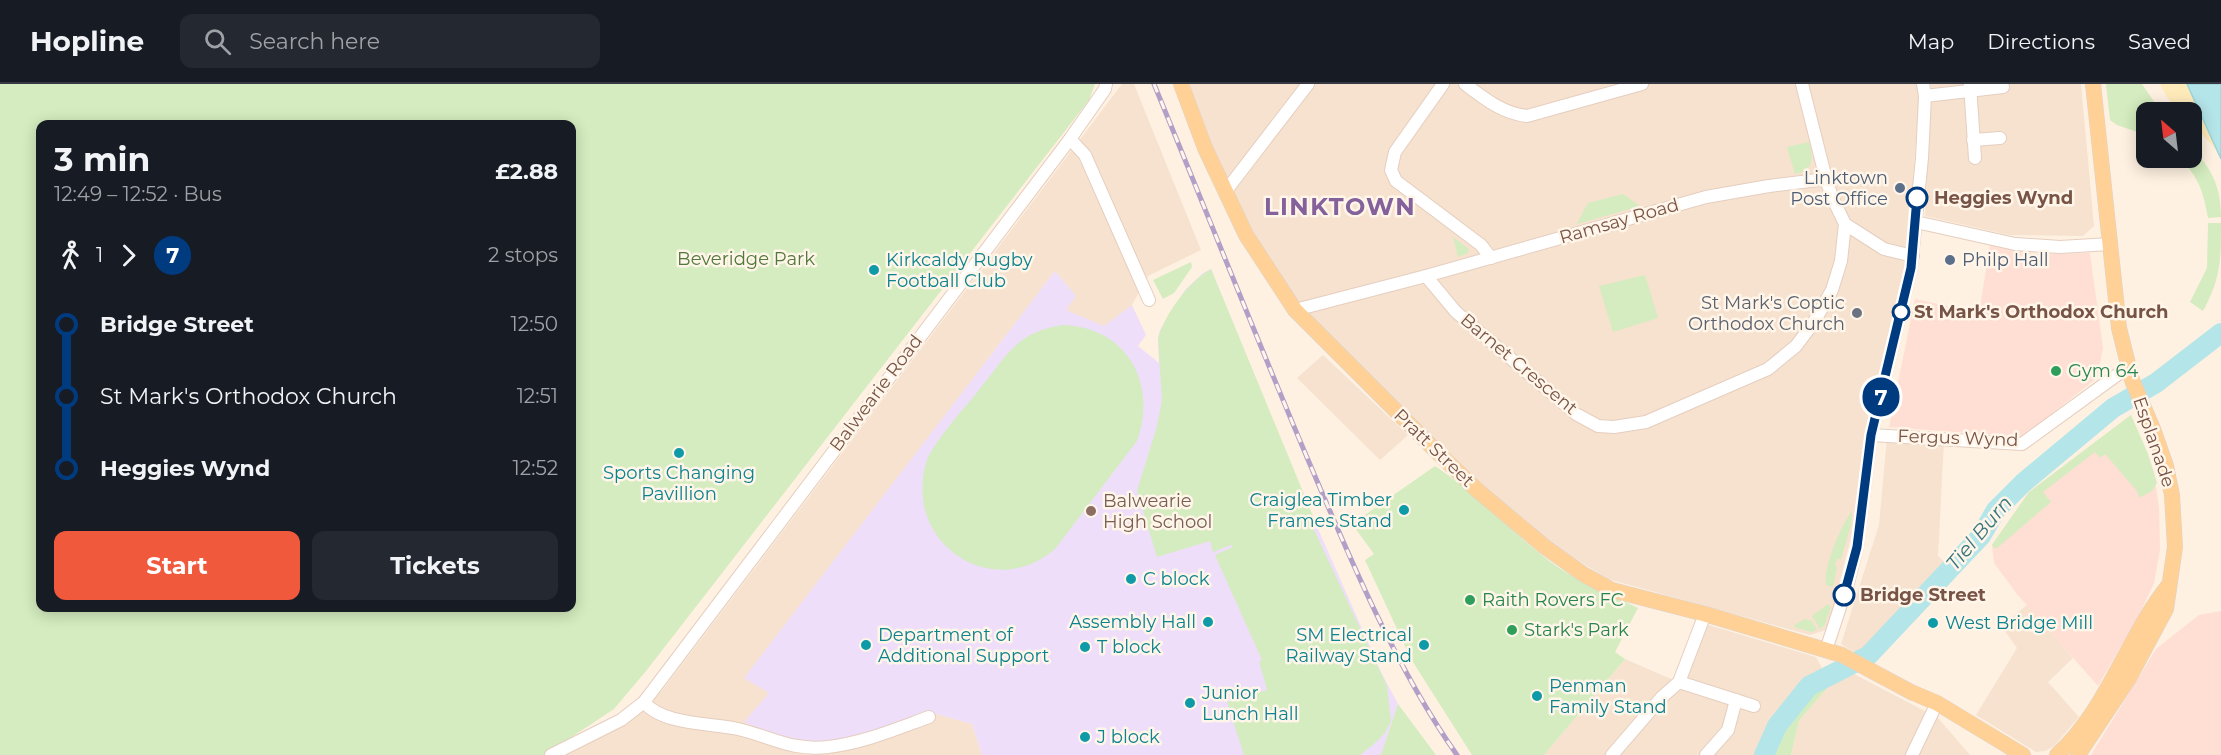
<!DOCTYPE html>
<meta charset="utf-8">
<style>
body{margin:0;font-family:Montserrat,sans-serif;background:#242831;color:#f1f3f6;height:100vh;display:flex;flex-direction:column;font-size:22px;white-space:nowrap}
*{box-sizing:border-box;margin:0}
p{font-size:20px;color:#9ea1a6}
.icon{flex:none;width:33px;height:33px;fill:none;stroke:currentColor;stroke-width:2;stroke-linecap:round;stroke-linejoin:round}
.map{position:relative;flex:1;overflow:hidden}
.panel{position:absolute;left:36px;top:36px;width:540px;height:492px;display:flex;flex-direction:column;background:#171b24;border-radius:12px;box-shadow:0 3px 15px #0003}
.panel>*{flex:none}
.badge{padding:0 12px;border-radius:20px;font-size:21px;line-height:39px}
.needle{width:39px;rotate:332deg}
.buttons{position:absolute;left:2136px;top:18px;display:grid;gap:12px}
.buttons a{display:grid;place-items:center;width:66px;height:66px;border-radius:12px;background:#171b24;box-shadow:0 3px 15px #0003;font-size:30px}
.map>.badge{position:absolute;translate:-50% -50%;box-shadow:0 0 0 3px #fff}
.legs{display:flex;align-items:center;gap:9px;height:66px;padding:0 18px;font-size:20px}
.legs p{margin-inline-start:auto}
.overview{display:flex;align-items:center;justify-content:space-between;height:102px;padding:0 18px}
h1{font-size:33px;font-weight:700;line-height:45px}
.cta{display:flex;gap:12px;margin-top:auto;padding:12px 18px}
.cta a{flex:1;height:69px;border-radius:12px;background:#f1593d;color:#fff;font-size:24px;font-weight:700;line-height:69px;text-align:center}
.cta a+a{background:#242831;color:#f1f3f6}
ul{padding:0 18px;list-style:none}
li{display:flex;align-items:center;gap:21px;height:72px;font-size:22px}
li i{display:grid;place-items:center;width:9px;height:100%;margin:0 8px;background:currentColor}
li i::after{content:'';width:15px;height:15px;margin:-8px;border:4px solid;border-radius:50%;background:#171b24}
li p{margin-inline-start:auto}
li:first-child i{background:linear-gradient(#0000 50%,currentColor 0)}
li:last-child i{background:linear-gradient(currentColor 50%,#0000 0)}
header{display:flex;align-items:center;gap:36px;box-sizing:border-box;height:84px;padding:0 30px;background:#171b24;border-bottom:2px solid #363941}
header strong{font-size:28px}
nav{display:flex;gap:33px;margin-inline-start:auto;font-size:21px}
.search{width:420px;height:54px;background:#242831;display:flex;align-items:center;gap:15px;box-sizing:border-box;padding:0 21px;border-radius:12px;color:#9ea1a6;font-size:22px}
.map>svg:first-child{display:block}
</style>
<header>
<strong>Hopline</strong>
<div class="search"><svg class="icon" aria-label="search" viewBox="0 0 24 24"><circle cx="10" cy="10" r="6"/><path d="M15 15l6 6"/></svg>Search here</div>
<nav><a>Map</a><a>Directions</a><a>Saved</a></nav>
</header>
<div class="map">
<svg width="2221" height="671" viewBox="0 0 2221 671">
<rect width="100%" height="100%" fill="#fef1e1"/>
<g fill="#f6e2cf">
<path d="M 1122,0 L 1134,0 L 1201,166 L 1148,192 L 1132,221 L 1104,243 L 1065,226 L 1076,212 L 1055,187 L 745,594 L 770,609 L 929,628 L 972,640 L 982,671 L 564,671 L 637,632 L 661,608 Z"/>
<path d="M 1185,0 L 1920,0 L 1911,125 L 1903,198 L 1864,360 L 1851,453 L 1832,530 L 1826,546 L 1810,551 L 1608,495 L 1553,461 L 1463,384 L 1318,243 L 1265,172 L 1214,77 Z"/>
<path d="M 1931,0 L 2081,0 L 2094,142 L 2083,152 L 2009,151 L 1925,132 Z"/>
<path d="M 1323,271 L 1408,351 L 1380,376 L 1297,294 Z"/>
<path d="M 1887,354 L 1944,357 L 1938,472 L 1947,480 L 1859,571 L 1841,560 L 1879,441 Z"/>
<path d="M 2027,521 L 2073,574 L 2048,598 L 2079,633 L 2054,662 L 2045,667 L 2036,668 L 1976,631 L 2017,564 L 2001,542 Z"/>
<path d="M 1705,540 L 1816,573 L 1823,586 L 1781,625 L 1756,671 L 1544,671 L 1625,575 L 1678,598 Z"/>
<path d="M 1854,590 L 1938,634 L 1970,671 L 1791,671 L 1799,637 L 1828,603 Z"/>
</g>
<g fill="#ffded4">
<path d="M 1990,161 L 2037,170 L 2090,169 L 2103,264 L 2097,294 L 2022,353 L 1889,343 L 1915,215 L 1979,229 Z"/>
<path d="M 2131,331 L 2154,388 L 2159,424 L 2160,466 L 2154,499 L 2139,531 L 2098,602 L 2017,510 L 1994,479 L 1992,461 L 2029,408 Z"/>
<path d="M 2221,527 L 2221,671 L 2091,671 L 2156,565 L 2199,531 Z"/>
</g>
<path fill="#eedefa" d="M 1211,185 L 1308,422 L 1382,590 L 1398,620 L 1382,668 L 1379,671 L 982,671 L 972,640 L 929,628 L 871,649 L 841,656 L 812,659 L 777,653 L 744,638 L 769,609 L 744,594 L 1055,187 L 1076,212 L 1066,226 L 1104,242 L 1132,221 L 1146,251 L 1138,262 L 1159,279 L 1158,255 L 1160,246 L 1185,206 L 1203,189 Z"/>
<g fill="#d4ecbf" fill-rule="evenodd">
<path d="M 0,0 L 1095,0 L 1089,16 L 646,587 L 614,625 L 561,660 L 564,671 L 0,671 ZM 40,40 L 572,40 L 572,524 L 40,524 Z"/>
<path d="M 2106,0 L 2142,0 L 2161,28 L 2146,28 L 2146,51 L 2117,41 L 2110,36 Z"/>
<path d="M 1809,58 C 1813,75 1815,85 1795,90 L 1787,63 Z"/>
<path d="M 2192,63 C 2212,86 2221,102 2221,133 L 2208,134 C 2203,107 2199,94 2180,74 L 2192,74 Z"/>
<path d="M 1623,110 L 1640,122 L 1577,140 L 1588,119 Z"/>
<path d="M 2208,139 L 2221,139 C 2221,176 2221,194 2203,227 L 2190,218 L 2207,184 Z"/>
<path d="M 1453,153 L 1469,165 L 1468,169 L 1458,173 Z"/>
<path d="M 1191,178 L 1192,183 L 1174,209 L 1163,215 L 1153,196 Z"/>
<path d="M 1211,185 L 1313,432 L 1309,435 L 1387,602 L 1391,637 L 1385,649 L 1374,660 L 1360,671 L 1244,671 L 1227,618 L 1267,606 L 1259,577 L 1262,576 L 1215,471 L 1233,463 L 1231,461 L 1213,468 L 1210,457 L 1157,473 L 1137,407 L 1157,342 L 1162,316 L 1158,255 C 1164,231 1189,197 1211,185 Z"/>
<path d="M 1645,191 L 1658,234 L 1613,248 L 1599,202 Z"/>
<path d="M 1063,241 C 1127,243 1158,300 1137,357 L 1055,465 C 992,519 903,459 926,379 C 933,357 967,322 982,302 C 1009,268 1018,248 1063,241 Z"/>
<path d="M 2131,331 L 2148,370 L 2157,399 L 2152,407 L 2139,414 L 2137,407 L 2105,370 L 2100,374 L 2095,368 L 2043,408 L 2051,418 L 1996,465 L 1992,461 L 2029,408 Z"/>
<path d="M 1435,382 C 1476,409 1509,446 1548,476 C 1575,497 1608,509 1638,524 L 1615,568 L 1625,575 L 1544,671 L 1472,671 L 1411,575 L 1365,476 L 1374,470 L 1352,440 Z"/>
<path d="M 1852,427 L 1851,441 L 1841,475 L 1837,475 L 1835,482 L 1837,483 L 1833,503 L 1826,501 C 1823,483 1841,442 1852,427 Z"/>
<path d="M 1828,520 L 1831,523 L 1824,542 L 1820,545 L 1812,532 Z"/>
<path d="M 1805,535 L 1812,537 L 1817,546 L 1811,548 L 1795,543 L 1794,541 Z"/>
<path d="M 1823,586 L 1828,603 L 1799,637 L 1791,671 L 1757,671 L 1781,625 Z"/>
<path d="M 1398,620 L 1436,671 L 1379,671 L 1382,668 Z"/>
</g>
<path fill="#ffebba" d="M 2160,0 L 2221,0 L 2221,75 L 2215,64 L 2192,40 L 2192,28 L 2180,28 L 2167,13 Z"/>
<path fill="#b4e5e9" stroke="#9ad6db" stroke-width="1.5" d="M 2187,0 L 2221,0 L 2221,75 Z"/>
<g fill="none" stroke-linecap="round" stroke-linejoin="round">
<path stroke="#b4e5e9" stroke-width="20" d="M 1764,671 L 1777,642 L 1809,602 L 1868,572 L 1981,452 L 1996,426 L 2023,399 L 2113,324 L 2156,299 L 2221,249"/>
<defs>
<g id="minor">
<path d="M 1443,0 L 1395,68 L 1391,86 L 1396,97 L 1481,161 L 1491,174"/>
<path d="M 1465,0 C 1485,15 1502,29 1527,32 L 1642,0"/>
<path d="M 1802,0 L 1826,95"/>
<path d="M 1970,1 L 1975,74"/>
<path d="M 1925,12 L 2003,3"/>
<path d="M 1070,55 L 1085,71 L 1149,216"/>
<path d="M 1973,56 L 2000,54"/>
<path d="M 1225,108 L 1308,0"/>
<path d="M 1916,138 L 2015,160 L 2060,163 L 2110,160"/>
<path d="M 1426,192 L 1456,228 L 1576,330 L 1598,342 L 1614,343 L 1646,338 L 1768,285 L 1796,262 L 1814,238 L 1832,206 L 1841,177 L 1845,140"/>
<path d="M 1295,226 L 1426,192 L 1706,113 L 1769,102 L 1826,95 L 1832,113 L 1845,140 L 1884,165 L 1913,172"/>
<path d="M 1871,351 L 2022,360 L 2128,283"/>
<path d="M 1826,566 L 1848,499 L 1857,463 L 1871,351 L 1911,184 L 1922,74 L 1925,12 L 1923,0"/>
<path d="M 1679,598 L 1754,622"/>
<path d="M 644,618 C 662,641 711,639 738,645 C 772,653 791,667 828,663 C 863,659 896,645 929,633"/>
<path d="M 551,671 L 621,636 L 644,618 L 1070,55 L 1105,5 L 1106,0"/>
<path d="M 1612,671 L 1662,613 L 1679,598 L 1705,530"/>
<path d="M 1706,671 L 1728,646 L 1736,616"/>
<path d="M 1912,671 L 1937,619"/>
</g>
<g id="major">
<path d="M 1181,0 L 1205,64 L 1246,151 L 1295,226 L 1435,366 L 1477,406 L 1545,463 L 1583,490 L 1612,506 L 1705,530 L 1842,571 L 1911,608 L 1937,619 L 2023,671"/>
<path d="M 2057,671 C 2108,625 2126,555 2168,502"/>
<path d="M 2078,671 L 2129,594 L 2166,525 L 2175,463 L 2172,411 L 2166,382 L 2153,345 L 2132,296 L 2119,244 L 2093,0"/>
</g>
</defs>
<use href="#minor" stroke="#e5cebf" stroke-width="14"/>
<use href="#major" stroke="#dcd3cf" stroke-width="16"/>
<use href="#minor" stroke="#fff" stroke-width="12"/>
<use href="#major" stroke="#ffd197" stroke-width="15"/>
<defs>
<path id="rail" d="M 1154,0 C 1205,124 1254,248 1306,371 C 1348,470 1395,583 1457,671"/>
</defs>
<use href="#rail" stroke="#b29fc8" stroke-width="5"/>
<use href="#rail" stroke="#fff5e9" stroke-width="3" stroke-dasharray="9" stroke-linecap="butt"/>
</g>
<g fill="none" stroke-linecap="round" stroke-linejoin="round">
<defs>
<path id="line-1" d="M 1844,511 L 1857,463 L 1871,351 L 1911,184 L 1917,114"/>
</defs>
<use href="#line-1" stroke="#fff" stroke-width="14"/>
<use href="#line-1" stroke="#003b80" stroke-width="9"/>
</g>
<g fill="#5c6f8a" stroke="#fff5e9" stroke-width="2">
<circle cx="1900" cy="104" r="6"/>
<circle cx="1950" cy="176" r="6"/>
</g>
<g fill="#fff" stroke="#003b80" stroke-width="3">
<circle cx="1917" cy="114" r="10"/>
<circle cx="1901" cy="228" r="8"/>
<circle cx="1844" cy="511" r="10"/>
</g>
<g fill="#0f9aa8" stroke="#fff5e9" stroke-width="2">
<circle cx="874" cy="186" r="6"/>
<circle cx="679" cy="369" r="6"/>
<circle cx="1404" cy="426" r="6"/>
<circle cx="1131" cy="495" r="6"/>
<circle cx="1208" cy="538" r="6"/>
<circle cx="1933" cy="539" r="6"/>
<circle cx="866" cy="561" r="6"/>
<circle cx="1424" cy="561" r="6"/>
<circle cx="1085" cy="563" r="6"/>
<circle cx="1537" cy="612" r="6"/>
<circle cx="1190" cy="619" r="6"/>
<circle cx="1085" cy="653" r="6"/>
</g>
<circle fill="#6b7280" stroke="#fff5e9" stroke-width="2" cx="1857" cy="229" r="6"/>
<g fill="#2e9e5b" stroke="#fff5e9" stroke-width="2">
<circle cx="2056" cy="287" r="6"/>
<circle cx="1470" cy="516" r="6"/>
<circle cx="1512" cy="546" r="6"/>
</g>
<circle fill="#8d6e63" stroke="#fff5e9" stroke-width="2" cx="1091" cy="427" r="6"/>
<g text-anchor="middle" dominant-baseline="central" stroke-width="5" stroke-linejoin="round" paint-order="stroke">
<g font-size="18" fill="#4e5e75" stroke="#fff5e9" text-anchor="end">
<text x="1888" y="94">Linktown<tspan x="1888" dy="21">Post Office</tspan></text>
<text x="1962" y="176" text-anchor="start">Philp Hall</text>
</g>
<g font-size="18" font-weight="bold" fill="#775446" stroke="#fff5e9" text-anchor="start">
<text x="1934" y="114">Heggies Wynd</text>
<text x="1914" y="228">St Mark's Orthodox Church</text>
<text x="1860" y="511">Bridge Street</text>
</g>
<g font-size="18" fill="#775446" stroke="#fff5e9">
<text transform="translate(1619 137) rotate(-16)">Ramsay Road</text>
<text transform="translate(1519 280) rotate(40)">Barnet Crescent</text>
<text transform="translate(876 309) rotate(-53)">Balwearie Road</text>
<text transform="translate(1958 354) rotate(2)">Fergus Wynd</text>
<text transform="translate(2154 358) rotate(71)">Esplanade</text>
<text transform="translate(1434 364) rotate(44)">Pratt Street</text>
</g>
<g font-size="18" fill="#51783b" stroke="#fff5e9">
<text x="746" y="175">Beveridge Park</text>
</g>
<g font-size="18" fill="#0d838f" stroke="#fff5e9" text-anchor="start">
<text x="886" y="176">Kirkcaldy Rugby<tspan x="886" dy="21">Football Club</tspan></text>
<text x="679" y="389" text-anchor="middle">Sports Changing<tspan x="679" dy="21">Pavillion</tspan></text>
<text x="1392" y="416" text-anchor="end">Craiglea Timber<tspan x="1392" dy="21">Frames Stand</tspan></text>
<text x="1143" y="495">C block</text>
<text x="1196" y="538" text-anchor="end">Assembly Hall</text>
<text x="1945" y="539">West Bridge Mill</text>
<text x="878" y="551">Department of<tspan x="878" dy="21">Additional Support</tspan></text>
<text x="1412" y="551" text-anchor="end">SM Electrical<tspan x="1412" dy="21">Railway Stand</tspan></text>
<text x="1097" y="563">T block</text>
<text x="1549" y="602">Penman<tspan x="1549" dy="21">Family Stand</tspan></text>
<text x="1202" y="609">Junior<tspan x="1202" dy="21">Lunch Hall</tspan></text>
<text x="1097" y="653">J block</text>
</g>
<g font-size="18" fill="#5b616d" stroke="#fff5e9" text-anchor="end">
<text x="1845" y="219">St Mark's Coptic<tspan x="1845" dy="21">Orthodox Church</tspan></text>
</g>
<g font-size="18" fill="#27864d" stroke="#fff5e9" text-anchor="start">
<text x="2068" y="287">Gym 64</text>
<text x="1482" y="516">Raith Rovers FC</text>
<text x="1524" y="546">Stark's Park</text>
</g>
<g font-size="18" fill="#785e54" stroke="#fff5e9" text-anchor="start">
<text x="1103" y="417">Balwearie<tspan x="1103" dy="21">High School</tspan></text>
</g>
<g font-size="20" font-style="italic" fill="#39777e" stroke="#fff5e9">
<text transform="translate(1979 449) rotate(-50)">Tiel Burn</text>
</g>
<g font-size="24" font-weight="bold" letter-spacing="1.5" fill="#84619b" stroke="#fff5e9">
<text x="1340" y="122">LINKTOWN</text>
</g>
</g>
</svg>
<div class="buttons">
<a><svg class="needle" viewBox="-14 -14 28 28"><path d="M0-13l5 13h-10z" fill="#e53935"/><path d="M0 13l5-13h-10z" fill="#9ea1a6"/></svg></a>
</div>
<b class="badge" style="left:1881px;top:313px;background:#003b80;color:#fff">7</b>
<section class="panel">
<div class="overview"><div><h1>3 min</h1><p>12:49 – 12:52 · Bus</p></div><b>£2.88</b></div>
<div class="legs"><svg class="icon" aria-label="walk" viewBox="0 0 24 24"><circle cx="13" cy="4" r="2"/><path d="M13 8l-2 6 4 7M11 14l-3 7M7 12l3-4h3l4 4"/></svg>1<svg class="icon" aria-label="forward" viewBox="0 0 24 24"><path d="M9 5l7 7-7 7"/></svg><b class="badge" style="background:#003b80;color:#fff">7</b><p>2 stops</p></div>
<ul>
<li><i style="color:#003b80"></i><b>Bridge Street</b><p>12:50</p></li>
<li><i style="color:#003b80"></i><span>St Mark's Orthodox Church</span><p>12:51</p></li>
<li><i style="color:#003b80"></i><b>Heggies Wynd</b><p>12:52</p></li>
</ul>
<div class="cta"><a>Start</a><a>Tickets</a></div>
</section>
</div>
